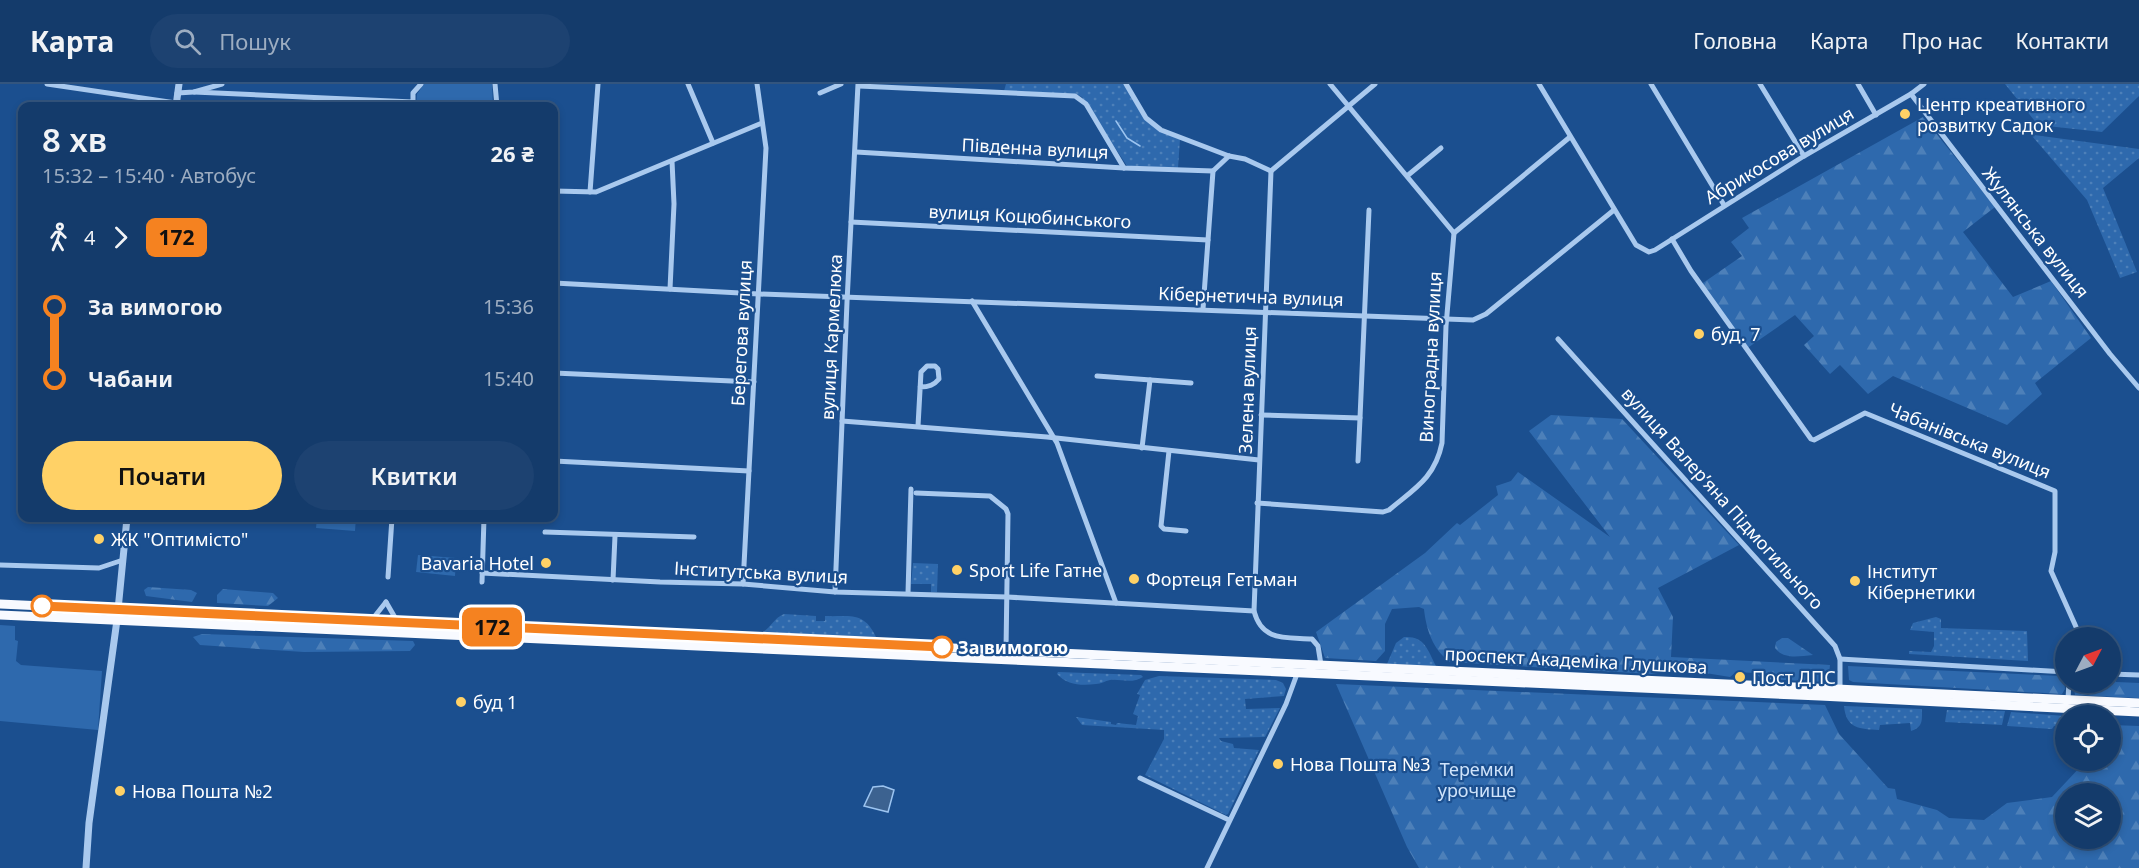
<!DOCTYPE html>
<html lang="uk">
<meta charset="utf-8">
<style>
body{margin:0;font-family:"Noto Sans",sans-serif;background:#1d4271;color:#f1f3f6;height:100vh;display:flex;flex-direction:column;font-size:22px;white-space:nowrap}
*{box-sizing:border-box;margin:0}
p{font-size:20px;color:#9dadc1}
.icon{flex:none;width:33px;height:33px;fill:none;stroke:currentColor;stroke-width:2;stroke-linecap:round;stroke-linejoin:round}
.map{position:relative;flex:1;overflow:hidden}
.drawer{position:absolute;left:18px;top:18px;width:540px;height:420px;display:flex;flex-direction:column;background:#143b6b;border-radius:12px;box-shadow:0 3px 9px #0003,0 0 0 2px #33557e}
.drawer>*{flex:none}
.badge{padding:0 12px;border-radius:9px;font-size:21px;line-height:39px}
.needle{width:39px;rotate:49deg}
.fabs{position:absolute;left:2055px;top:543px;display:grid;gap:12px}
.fabs a{display:grid;place-items:center;width:66px;height:66px;border-radius:50%;background:#143b6b;box-shadow:0 3px 9px #0003,0 0 0 2px #33557e;font-size:30px}
.map>.badge{position:absolute;translate:-50% -50%;box-shadow:0 0 0 3px #fff}
.legs{display:flex;align-items:center;gap:9px;height:66px;padding:0 24px;font-size:20px}
.legs p{margin-inline-start:auto}
.overview{display:flex;align-items:center;justify-content:space-between;height:102px;padding:0 24px}
h1{font-size:33px;font-weight:600;line-height:45px}
.cta{display:flex;gap:12px;margin-top:auto;padding:12px 24px}
.cta a{flex:1;height:69px;border-radius:36px;background:#ffd166;color:#111;font-size:24px;font-weight:600;line-height:69px;text-align:center}
.cta a+a{background:#1d4271;color:#f1f3f6}
ul{padding:0 24px;list-style:none}
li{display:flex;align-items:center;gap:21px;height:72px;font-size:22px}
li i{display:grid;place-items:center;width:9px;height:100%;margin:0 8px;background:currentColor}
li i::after{content:'';width:15px;height:15px;margin:-8px;border:4px solid;border-radius:50%;background:#143b6b}
li p{margin-inline-start:auto}
li:first-child i{background:linear-gradient(#0000 50%,currentColor 0)}
li:last-child i{background:linear-gradient(currentColor 50%,#0000 0)}
header{display:flex;align-items:center;gap:36px;box-sizing:border-box;height:84px;padding:0 30px;background:#143b6b;border-bottom:2px solid #33557e}
header strong{font-size:28px}
nav{display:flex;gap:33px;margin-inline-start:auto;font-size:21px}
.search{width:420px;height:54px;background:#1d4271;display:flex;align-items:center;gap:15px;box-sizing:border-box;padding:0 21px;border-radius:33px;color:#9dadc1;font-size:22px}
.map>svg:first-child{display:block}
</style>
<header>
<strong>Карта</strong>
<div class="search"><svg class="icon" aria-label="search" viewBox="0 0 24 24"><circle cx="10" cy="10" r="6"/><path d="M15 15l6 6"/></svg>Пошук</div>
<nav><a>Головна</a><a>Карта</a><a>Про нас</a><a>Контакти</a></nav>
</header>
<div class="map">
<svg width="2139" height="784" viewBox="0 0 2139 784">
<defs>
<pattern id="grass-dots" width="8" height="8" patternUnits="userSpaceOnUse" patternTransform="scale(1.5)"><rect width="8" height="8" fill="#2e69ad"/><path d="M2 2h.1M6 6h.1" fill="none" stroke="#4d80b9" stroke-width="1.8" stroke-linecap="round"/></pattern>
<pattern id="forest-firs" width="22" height="20" patternUnits="userSpaceOnUse" patternTransform="scale(1.5)"><rect width="22" height="20" fill="#2e69ad"/><path d="M5 1l3.5 6h-7zM16 11l3.5 6h-7z" fill="#4d80b9"/></pattern>
</defs>
<rect width="100%" height="100%" fill="#1b4f8f"/>
<g fill="url(#grass-dots)">
<path d="M 1006,0 L 1124,0 C 1143,32 1143,42 1180,55 L 1178,84 L 1127,82 L 1082,13 L 1076,10 L 1004,7 Z"/>
<path d="M 2005,0 L 2139,0 L 2139,12 L 2102,48 L 2038,41 Z"/>
<path d="M 2034,51 L 2139,65 L 2139,74 L 2103,104 L 2137,188 L 2120,194 L 2087,116 L 2032,52 Z"/>
<path d="M 913,479 L 938,480 L 937,508 L 931,508 L 931,500 L 911,500 Z"/>
<path d="M 784,530 L 816,532 L 816,537 L 825,537 L 825,532 C 850,533 864,527 876,553 L 763,548 C 771,543 774,534 784,530 Z"/>
<path d="M 1936,533 L 1941,535 L 1941,544 L 2027,547 L 2028,577 L 1909,570 L 1909,567 L 1931,568 L 1934,562 L 1934,548 L 1910,546 L 1913,539 Z"/>
<path d="M 1404,553 C 1425,552 1427,565 1436,582 L 1387,580 L 1396,559 Z"/>
<path d="M 1058,588 L 1141,591 L 1143,593 C 1132,600 1122,595 1110,596 C 1105,597 1101,600 1096,600 C 1081,602 1067,601 1057,590 Z"/>
<path d="M 1159,592 L 1276,596 L 1283,599 L 1286,605 L 1284,612 L 1245,615 L 1246,625 L 1280,624 L 1265,653 L 1219,654 L 1221,657 L 1233,660 L 1234,664 L 1259,666 L 1228,730 L 1226,731 L 1145,691 L 1164,655 L 1164,646 L 1082,641 L 1076,633 L 1111,638 L 1111,640 L 1116,641 L 1117,639 L 1136,641 L 1138,632 L 1133,630 L 1140,611 L 1137,610 L 1145,596 Z"/>
<path d="M 1844,622 L 1922,625 C 1922,637 1923,643 1911,647 L 1910,639 L 1880,641 L 1879,646 C 1860,645 1846,645 1844,622 Z"/>
<path d="M 1947,626 L 2005,627 L 2002,641 L 1945,638 Z"/>
<path d="M 2011,628 L 2065,632 L 2065,641 L 2054,642 L 2052,645 L 2007,642 Z"/>
</g>
<g fill="url(#forest-firs)" fill-rule="evenodd">
<path d="M 1923,33 L 1995,123 L 1963,148 L 2013,213 L 2051,197 L 2091,254 L 2035,299 L 2042,310 L 2007,341 L 1893,292 L 1868,310 L 1840,281 L 1830,290 L 1804,261 L 1814,252 L 1795,231 L 1746,265 L 1700,201 L 1742,172 L 1731,158 L 1749,144 L 1742,134 Z"/>
<path d="M 1551,331 L 1622,335 L 1739,461 L 1658,504 L 1673,533 L 1671,573 L 1830,581 L 1828,598 L 1761,595 L 1756,589 L 1736,588 L 1730,593 L 1681,585 L 1652,590 L 1450,578 C 1433,566 1426,545 1424,525 L 1419,523 L 1392,525 L 1385,540 L 1385,567 L 1376,577 L 1325,574 L 1316,548 L 1425,469 L 1457,439 L 1460,441 L 1498,411 L 1496,402 L 1511,397 L 1518,388 L 1610,453 L 1529,347 Z"/>
<path d="M 148,503 L 191,506 L 197,509 L 192,518 L 146,512 L 144,506 Z"/>
<path d="M 223,505 L 273,509 L 278,514 L 268,522 L 217,519 L 217,511 Z"/>
<path d="M 202,550 L 413,557 L 415,561 L 410,567 L 304,568 L 200,561 L 193,553 Z"/>
<path d="M 1782,554 L 1788,554 L 1813,571 C 1799,572 1784,576 1775,564 L 1776,558 Z"/>
<path d="M 1848,582 L 2061,592 L 2064,595 L 2065,605 L 2062,610 L 1853,598 L 1849,596 Z"/>
<path d="M 2111,595 L 2115,595 L 2116,598 L 2139,599 L 2139,614 L 2075,611 L 2073,599 L 2110,598 Z"/>
<path d="M 1336,600 L 1825,621 L 1839,650 L 1888,704 L 1895,705 L 1897,715 L 1937,726 L 1949,734 L 1984,736 L 2007,719 L 2052,713 L 2083,680 L 2082,677 L 2110,676 L 2111,641 L 2139,642 L 2139,784 L 1419,784 L 1407,763 ZM 2066,710 L 2110,710 L 2110,754 L 2066,754 Z"/>
</g>
<g fill="#2e69ad">
<path d="M 424,0 L 492,0 L 493,22 L 416,22 L 417,10 Z"/>
<path d="M 317,434 L 356,434 L 355,447 L 316,444 Z"/>
<path d="M 418,471 L 456,474 L 455,492 L 416,488 Z"/>
<path d="M 0,541 L 15,542 L 15,556 L 18,557 L 16,577 L 21,581 L 102,587 L 98,646 L 0,637 Z"/>
</g>
<path fill="#3c6290" stroke="#9cc4f0" stroke-width="1.5" d="M 883,702 L 894,706 L 888,728 L 864,722 L 873,703 Z"/>
<g fill="none" stroke-linecap="round" stroke-linejoin="round">
<path stroke="#9cc4f0" stroke-width="1.5" d="M 1116,37 L 1127,54 L 1140,62"/>
<g stroke="#a9c9ee" stroke-width="5">
<path d="M 47,0 L 176,19"/>
<path d="M 495,0 L 497,22"/>
<path d="M 688,0 L 713,59"/>
<path d="M 1126,0 L 1146,34 L 1161,46 L 1229,72 L 1245,75 L 1271,87"/>
<path d="M 1539,0 L 1636,161 L 1649,168 L 1655,166 L 1804,72 L 1911,10 L 1924,0"/>
<path d="M 1651,0 L 1724,121"/>
<path d="M 1760,0 L 1804,72"/>
<path d="M 1858,0 L 1876,31"/>
<path d="M 859,2 L 1075,12 L 1086,20 L 1124,84"/>
<path d="M 194,8 L 413,18 L 413,9 L 421,0"/>
<path d="M 177,9 L 194,8 L 222,0"/>
<path d="M 820,9 L 841,0"/>
<path d="M 1911,10 L 2110,270 L 2139,304"/>
<path d="M 856,68 L 1124,84 L 1213,87"/>
<path d="M 1213,87 L 1229,72"/>
<path d="M 1271,87 L 1254,527 C 1262,558 1286,553 1312,555 L 1318,562 L 1321,581"/>
<path d="M 1271,87 L 1375,0"/>
<path d="M 1407,92 L 1441,64"/>
<path d="M 554,107 L 596,108 L 762,39"/>
<path d="M 590,108 L 598,0"/>
<path d="M 851,138 L 1208,156"/>
<path d="M 1454,149 L 1570,53"/>
<path d="M 1672,155 L 1691,187 L 1811,355 L 1814,356 L 1865,329 L 2055,407 L 2055,468 L 2051,487 L 2081,554"/>
<path d="M 554,199 L 759,210 L 1473,236 L 1486,230 L 1614,126"/>
<path d="M 670,205 L 674,120 L 672,77"/>
<path d="M 972,217 L 1057,359 L 1116,519"/>
<path d="M 1203,225 L 1213,87"/>
<path d="M 1558,255 L 1835,562 L 1840,575 L 1840,604"/>
<path d="M 554,289 L 754,298"/>
<path d="M 1097,292 L 1191,299"/>
<path d="M 1261,331 L 1360,334 L 1369,126"/>
<path d="M 842,337 L 1047,353 L 1259,376"/>
<path d="M 918,342 L 921,288 L 927,282 L 935,282 L 938,285 L 939,295 C 934,301 929,303 920,303"/>
<path d="M 1142,364 L 1150,296"/>
<path d="M 1169,367 L 1161,442 L 1164,445 L 1186,447"/>
<path d="M 554,377 L 749,387"/>
<path d="M 1358,377 L 1360,334"/>
<path d="M 916,409 L 990,412 L 1006,425 L 1008,430 L 1006,566"/>
<path d="M 1257,419 L 1383,428 L 1389,426 C 1414,405 1435,394 1442,359 L 1446,242 L 1454,149 L 1330,0"/>
<path d="M 545,448 L 694,453"/>
<path d="M 0,481 L 99,484 L 123,476"/>
<path d="M 482,489 L 660,498 L 743,500 L 835,508 L 1007,513 L 1254,527"/>
<path d="M 388,493 L 392,434"/>
<path d="M 613,496 L 615,452"/>
<path d="M 482,498 L 484,434"/>
<path d="M 743,500 L 766,64 L 757,0"/>
<path d="M 835,508 L 847,218 L 858,0"/>
<path d="M 908,509 L 911,405"/>
<path d="M 386,518 L 397,537"/>
<path d="M 371,537 L 386,518"/>
<path d="M 1840,575 L 2066,588"/>
<path d="M 2110,590 L 2139,591"/>
<path d="M 2068,615 L 2069,598"/>
<path d="M 1140,694 L 1229,736"/>
<path d="M 1207,784 L 1286,620 L 1297,590"/>
</g>
<g stroke="#a9c9ee" stroke-width="7">
<path d="M 176,22 L 179,0"/>
<path d="M 86,784 L 89,739 L 117,536 L 127,434"/>
</g>
<g stroke="#f8faff" stroke-width="9">
<path d="M 0,520 L 2139,619"/>
<path d="M 0,531 L 1820,612 L 2139,628"/>
</g>
</g>
<g fill="none" stroke-linecap="round" stroke-linejoin="round">
<defs>
<path id="line-1" d="M 42,522 L 942,563"/>
</defs>
<use href="#line-1" stroke="#fff" stroke-width="14"/>
<use href="#line-1" stroke="#f58220" stroke-width="9"/>
</g>
<g fill="#ffd166" stroke="#1b4f8f" stroke-width="2">
<circle cx="1905" cy="30" r="6"/>
<circle cx="1699" cy="250" r="6"/>
<circle cx="99" cy="455" r="6"/>
<circle cx="546" cy="479" r="6"/>
<circle cx="957" cy="486" r="6"/>
<circle cx="1134" cy="495" r="6"/>
<circle cx="1855" cy="497" r="6"/>
<circle cx="1740" cy="593" r="6"/>
<circle cx="461" cy="618" r="6"/>
<circle cx="1278" cy="680" r="6"/>
<circle cx="120" cy="707" r="6"/>
</g>
<g fill="#fff" stroke="#f58220" stroke-width="3">
<circle cx="42" cy="522" r="10"/>
<circle cx="942" cy="563" r="10"/>
</g>
<g text-anchor="middle" dominant-baseline="central" stroke-width="4.5" stroke-linejoin="round" paint-order="stroke">
<g font-size="18" fill="#fff" stroke="#1b4f8f" text-anchor="start">
<text x="1917" y="20">Центр креативного<tspan x="1917" dy="21">розвитку Садок</tspan></text>
<text x="1711" y="250">буд. 7</text>
<text x="111" y="455">ЖК "Оптимісто"</text>
<text x="534" y="479" text-anchor="end">Bavaria Hotel</text>
<text x="969" y="486">Sport Life Гатне</text>
<text x="1867" y="487">Інститут<tspan x="1867" dy="21">Кібернетики</tspan></text>
<text x="1146" y="495">Фортеця Гетьман</text>
<text x="1752" y="593">Пост ДПС</text>
<text x="473" y="618">буд 1</text>
<text x="1290" y="680">Нова Пошта №3</text>
<text x="132" y="707">Нова Пошта №2</text>
</g>
<g font-size="18" fill="#fff" stroke="#1b4f8f">
<text transform="translate(1035 64) rotate(3)">Південна вулиця</text>
<text transform="translate(1779 71) rotate(-31)">Абрикосова вулиця</text>
<text transform="translate(1030 132) rotate(3)">вулиця Коцюбинського</text>
<text transform="translate(2036 148) rotate(52)">Жулянська вулиця</text>
<text transform="translate(1251 212) rotate(2)">Кібернетична вулиця</text>
<text transform="translate(741 249) rotate(-87)">Берегова вулиця</text>
<text transform="translate(831 253) rotate(-87)">вулиця Кармелюка</text>
<text transform="translate(1430 273) rotate(-87)">Виноградна вулиця</text>
<text transform="translate(1247 306) rotate(-88)">Зелена вулиця</text>
<text transform="translate(1970 356) rotate(22)">Чабанівська вулиця</text>
<text transform="translate(1723 414) rotate(48)">вулиця Валерʼяна Підмогильного</text>
<text transform="translate(761 488) rotate(3)">Інститутська вулиця</text>
<text transform="translate(1576 576) rotate(3)">проспект Академіка Глушкова</text>
</g>
<g font-size="18" font-weight="bold" fill="#fff" stroke="#1b4f8f" text-anchor="start">
<text x="958" y="563">За вимогою</text>
</g>
<g font-size="18" fill="#cfe3fa" stroke="#1b4f8f">
<text x="1477" y="685">Теремки<tspan x="1477" dy="21">урочище</tspan></text>
</g>
</g>
</svg>
<div class="fabs">
<a><svg class="needle" viewBox="-14 -14 28 28"><path d="M0-13l5 13h-10z" fill="#e53935"/><path d="M0 13l5-13h-10z" fill="#9dadc1"/></svg></a>
<a><svg class="icon" aria-label="locate" viewBox="0 0 24 24"><circle cx="12" cy="12" r="6"/><path d="M12 2v4M12 18v4M2 12h4M18 12h4"/></svg></a>
<a><svg class="icon" aria-label="layers" viewBox="0 0 24 24"><path d="M12 4l9 5-9 5-9-5zM3 14l9 5 9-5"/></svg></a>
</div>
<b class="badge" style="left:492px;top:543px;background:#f58220;color:#111">172</b>
<section class="drawer">
<div class="overview"><div><h1>8 хв</h1><p>15:32 – 15:40 · Автобус</p></div><b>26 ₴</b></div>
<div class="legs"><svg class="icon" aria-label="walk" viewBox="0 0 24 24"><circle cx="13" cy="4" r="2"/><path d="M13 8l-2 6 4 7M11 14l-3 7M7 12l3-4h3l4 4"/></svg>4<svg class="icon" aria-label="forward" viewBox="0 0 24 24"><path d="M9 5l7 7-7 7"/></svg><b class="badge" style="background:#f58220;color:#111">172</b></div>
<ul>
<li><i style="color:#f58220"></i><b>За вимогою</b><p>15:36</p></li>
<li><i style="color:#f58220"></i><b>Чабани</b><p>15:40</p></li>
</ul>
<div class="cta"><a>Почати</a><a>Квитки</a></div>
</section>
</div>
